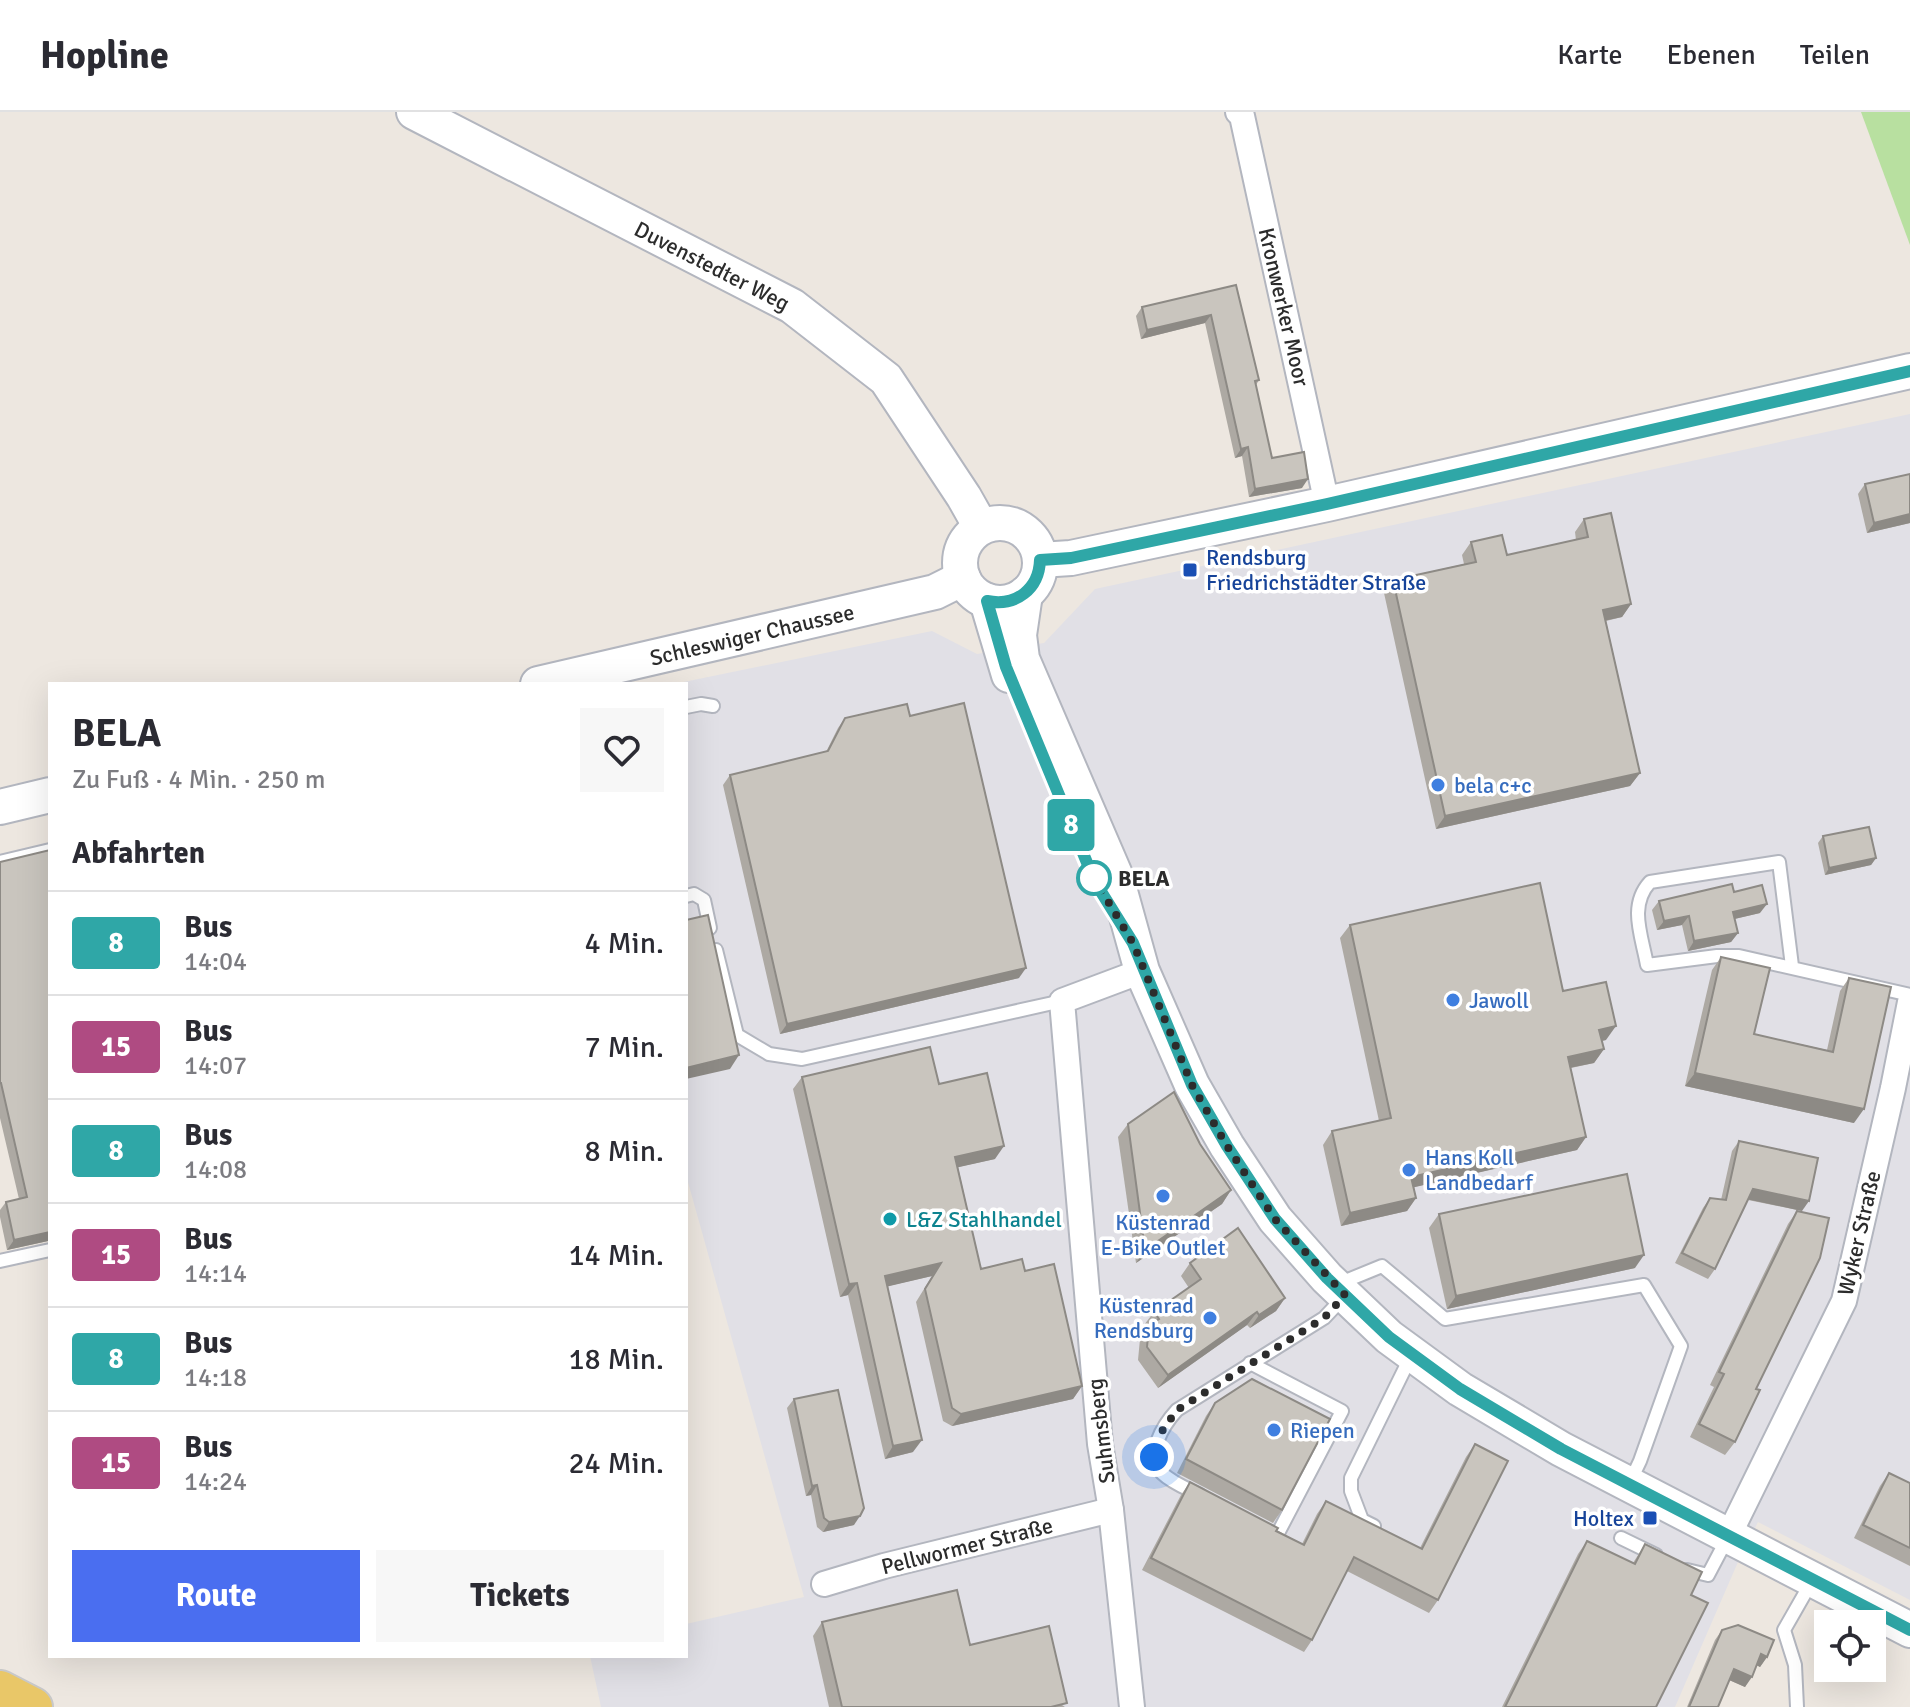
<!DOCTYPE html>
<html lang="de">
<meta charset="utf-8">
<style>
body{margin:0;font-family:Signika,sans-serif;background:#f7f7f7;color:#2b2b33;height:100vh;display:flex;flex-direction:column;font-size:30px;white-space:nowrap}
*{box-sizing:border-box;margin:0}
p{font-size:26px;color:#7c7c81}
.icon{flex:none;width:44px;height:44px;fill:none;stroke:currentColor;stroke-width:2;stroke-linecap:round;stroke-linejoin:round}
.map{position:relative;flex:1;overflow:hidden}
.side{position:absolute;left:48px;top:570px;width:640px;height:976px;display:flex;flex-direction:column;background:#fff;border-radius:0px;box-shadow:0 8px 32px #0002}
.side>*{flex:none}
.badge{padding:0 16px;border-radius:6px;font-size:28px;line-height:52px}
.controls{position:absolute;left:1814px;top:1498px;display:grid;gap:16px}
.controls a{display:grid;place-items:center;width:72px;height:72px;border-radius:0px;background:#fff;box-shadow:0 8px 32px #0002;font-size:40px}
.you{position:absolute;width:40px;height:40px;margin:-20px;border:6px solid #fff;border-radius:50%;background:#1a73e8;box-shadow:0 0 0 12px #1a73e833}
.map>.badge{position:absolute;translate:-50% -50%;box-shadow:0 0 0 4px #fff}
h2{padding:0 24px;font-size:30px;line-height:72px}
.round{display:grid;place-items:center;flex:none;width:84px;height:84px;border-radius:0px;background:#f7f7f7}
.headline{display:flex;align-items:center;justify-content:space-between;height:136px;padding:0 24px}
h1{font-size:38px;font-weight:700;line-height:60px}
.button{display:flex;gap:16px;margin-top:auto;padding:16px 24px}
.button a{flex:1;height:92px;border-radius:0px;background:#4a6ef0;color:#fff;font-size:32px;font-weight:700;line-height:92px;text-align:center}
.button a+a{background:#f7f7f7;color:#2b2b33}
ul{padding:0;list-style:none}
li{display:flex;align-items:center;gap:24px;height:104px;padding:0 24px;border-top:2px solid #e1e1e2}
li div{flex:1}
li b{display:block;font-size:30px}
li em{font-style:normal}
li .badge{min-width:88px;font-weight:700;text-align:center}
header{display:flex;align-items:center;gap:48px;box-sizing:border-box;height:112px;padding:0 40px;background:#fff;border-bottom:2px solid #e1e1e2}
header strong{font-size:38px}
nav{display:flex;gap:44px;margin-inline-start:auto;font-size:28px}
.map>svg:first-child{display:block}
</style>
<header>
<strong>Hopline</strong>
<nav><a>Karte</a><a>Ebenen</a><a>Teilen</a></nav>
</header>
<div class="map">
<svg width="1910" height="1595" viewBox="0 0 1910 1595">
<rect width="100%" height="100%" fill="#ede7e0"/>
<path fill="#e1e0e6" d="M 1910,302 L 1910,1488 L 1758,1410 L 1738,1450 L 1675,1595 L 601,1595 L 590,1544 L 686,1544 L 686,1512 L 804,1485 L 686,1063 L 686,572 L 674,572 L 932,519 L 977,542 L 1044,531 L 1095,477 Z"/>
<path fill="#b8e0a0" d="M 1861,0 L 1910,0 L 1910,133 Z"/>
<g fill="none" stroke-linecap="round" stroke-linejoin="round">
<defs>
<g id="lane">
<path d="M 686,595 L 701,592 L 713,594"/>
<path d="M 0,750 L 50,738"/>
<path d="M 686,784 L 694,782 L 704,788 L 710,816"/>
<path d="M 716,838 L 737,923 L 769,942 L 802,947 L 1062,889"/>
<path d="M 1792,854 L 1779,750 L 1650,770 C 1628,794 1642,824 1647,853 L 1717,844 L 1739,844 L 1910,883"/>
<path d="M 0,1149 L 50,1138"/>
<path d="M 1338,1172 L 1382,1154 L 1445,1207 L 1644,1173 L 1681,1234 L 1640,1349 L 1630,1370"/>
<path d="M 1250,1251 L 1342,1299 L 1277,1423 L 1266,1418"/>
<path d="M 1200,1383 C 1188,1377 1172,1371 1162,1361 C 1144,1343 1164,1312 1177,1298 L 1324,1206 L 1343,1186"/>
<path d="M 1374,1414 L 1362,1408 L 1351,1379 L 1351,1366 L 1411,1244"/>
<path d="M 1621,1426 L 1656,1443"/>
<path d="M 1687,1458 L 1708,1463 L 1728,1425"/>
<path d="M 1797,1595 L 1795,1553 L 1784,1518 L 1812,1469"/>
</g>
<g id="street">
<path d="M 1238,0 L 1242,4 L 1327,392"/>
<path d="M 1728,1425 L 1844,1189 L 1893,976 L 1910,890"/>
<path d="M 824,1472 L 884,1454 L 1111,1398"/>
<path d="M 1132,1595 L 1111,1398 L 1100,1332 L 1062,889 L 1142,859"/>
</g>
<g id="secondary">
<path d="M 414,0 L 792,194 L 886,267 L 964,385 L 981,415"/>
<circle cx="1000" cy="451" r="40"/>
<path d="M 1040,448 L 1071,446 L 1327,392 L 1910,259"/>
<path d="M 1025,482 L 1019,523 L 1022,547 L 1116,765 L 1142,859 L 1192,973 L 1227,1034 L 1275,1107 L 1327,1166 L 1389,1225 L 1460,1277 L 1561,1337 L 1910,1518"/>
<path d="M 987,489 L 1009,563"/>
<path d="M 538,572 L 935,480 L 963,466"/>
<path d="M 0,695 L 50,683"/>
</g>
<path id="primary" d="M 0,1578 L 33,1595"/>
</defs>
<use href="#lane" stroke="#b3b6bf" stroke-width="16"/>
<use href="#street" stroke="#b3b6bf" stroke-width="28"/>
<use href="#secondary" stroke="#b3b6bf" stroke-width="38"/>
<use href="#primary" stroke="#c8c8c8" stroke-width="42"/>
<use href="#lane" stroke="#fff" stroke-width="12"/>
<use href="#street" stroke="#fff" stroke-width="24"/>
<use href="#secondary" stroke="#fff" stroke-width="34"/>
<use href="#primary" stroke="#e9c768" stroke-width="38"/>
</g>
<g fill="#ada9a3">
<path d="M 1236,173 L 1259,268 L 1256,273 L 1272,346 L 1302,376 L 1249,385 L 1242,344 L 1235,346 L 1205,211 L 1141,227 L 1136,204 L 1142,195 Z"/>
<path d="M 1910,362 L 1910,411 L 1867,421 L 1858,382 L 1865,372 Z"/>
<path d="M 1584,407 L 1631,492 L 1622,505 L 1606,509 L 1640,661 L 1630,674 L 1436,717 L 1384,481 L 1393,468 L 1464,452 L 1462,443 L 1471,430 L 1507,443 L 1576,428 L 1575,420 Z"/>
<path d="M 910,604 L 1019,866 L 780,922 L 723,673 L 730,663 L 826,640 L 838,616 L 845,606 Z"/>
<path d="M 1823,724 L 1876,746 L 1871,753 L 1825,763 L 1818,731 Z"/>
<path d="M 50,738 L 50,1130 L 48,1129 L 7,1138 L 0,1105 L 0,1098 L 6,1090 L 19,1087 L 0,1006 L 0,750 Z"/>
<path d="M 1734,780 L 1760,801 L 1734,807 L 1738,821 L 1731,830 L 1688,839 L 1682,813 L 1657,818 L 1652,798 L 1659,789 Z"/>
<path d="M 1350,813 L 1563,879 L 1606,928 L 1602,929 L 1604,937 L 1594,951 L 1571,956 L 1586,1025 L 1577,1038 L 1414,1075 L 1416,1086 L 1407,1099 L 1341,1114 L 1323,1033 L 1332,1019 L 1379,1009 L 1340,826 Z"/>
<path d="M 1721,845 L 1754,922 L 1827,938 L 1840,879 L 1849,866 L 1854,1011 L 1685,974 L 1712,858 Z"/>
<path d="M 802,965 L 939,972 L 995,1047 L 958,1055 L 981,1157 L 1025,1159 L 1082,1274 L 1073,1287 L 952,1314 L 943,1309 L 916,1190 L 932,1164 L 888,1174 L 913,1340 L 885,1347 L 848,1183 L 840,1185 L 793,977 Z"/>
<path d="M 1128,1012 L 1231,1078 L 1222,1092 L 1136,1151 L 1118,1025 Z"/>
<path d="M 1739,1029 L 1802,1099 L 1748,1088 L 1715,1157 L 1708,1167 L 1675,1151 L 1703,1096 L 1710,1086 L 1721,1088 L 1732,1039 Z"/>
<path d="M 1797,1099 L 1756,1277 L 1735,1330 L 1725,1343 L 1690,1325 L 1714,1275 L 1710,1273 L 1788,1112 Z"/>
<path d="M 1439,1102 L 1635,1156 L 1447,1197 L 1429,1116 Z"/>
<path d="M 1190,1151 L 1285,1186 L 1276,1199 L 1250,1216 L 1247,1213 L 1158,1276 L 1138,1248 L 1140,1227 L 1147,1217 L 1144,1213 L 1154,1200 L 1189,1176 L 1181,1164 Z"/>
<path d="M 794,1287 L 854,1413 L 823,1420 L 817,1415 L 811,1383 L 806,1384 L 787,1296 Z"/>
<path d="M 1215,1291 L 1282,1398 L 1273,1411 L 1177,1361 L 1206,1304 Z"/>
<path d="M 1475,1332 L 1438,1488 L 1429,1501 L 1347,1459 L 1312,1528 L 1304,1540 L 1142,1458 L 1181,1383 L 1190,1370 L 1302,1432 L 1317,1402 L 1326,1389 L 1420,1436 L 1466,1345 Z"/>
<path d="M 1889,1361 L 1910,1371 L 1910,1454 L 1854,1426 L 1880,1374 Z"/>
<path d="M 1587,1429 L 1633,1451 L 1645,1432 L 1691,1483 L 1656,1595 L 1502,1595 L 1578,1442 Z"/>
<path d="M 822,1510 L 970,1533 L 1065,1595 L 829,1595 L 813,1524 Z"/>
<path d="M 1722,1518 L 1767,1545 L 1760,1555 L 1757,1553 L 1745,1575 L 1729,1568 L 1718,1595 L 1687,1595 L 1715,1528 Z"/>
</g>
<g fill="#8d8a85">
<path d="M 1211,203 L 1205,211 L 1141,227 L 1147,218 Z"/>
<path d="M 1248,335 L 1242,344 L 1235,346 L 1241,337 Z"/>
<path d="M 1308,367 L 1302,376 L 1249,385 L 1255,377 Z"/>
<path d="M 1910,402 L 1910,411 L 1867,421 L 1874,411 Z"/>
<path d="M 1631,492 L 1622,505 L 1594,511 L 1603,498 Z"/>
<path d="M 1640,661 L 1630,674 L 1436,717 L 1445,704 Z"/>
<path d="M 1876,746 L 1871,753 L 1825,763 L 1829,756 Z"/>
<path d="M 1767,792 L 1760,801 L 1726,809 L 1733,800 Z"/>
<path d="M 1689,804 L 1682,813 L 1657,818 L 1664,809 Z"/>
<path d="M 1738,821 L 1731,830 L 1688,839 L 1694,829 Z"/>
<path d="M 1026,856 L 1019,866 L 780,922 L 787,912 Z"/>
<path d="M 1616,914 L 1606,928 L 1590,931 L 1599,918 Z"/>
<path d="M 1604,937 L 1594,951 L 1559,958 L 1568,945 Z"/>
<path d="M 739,943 L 730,957 L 686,967 L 686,956 Z"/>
<path d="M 1695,961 L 1864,997 L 1854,1011 L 1685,974 Z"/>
<path d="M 1586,1025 L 1577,1038 L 1402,1078 L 1411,1065 Z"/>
<path d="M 1004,1034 L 995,1047 L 946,1058 L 955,1045 Z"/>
<path d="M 1753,1077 L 1809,1089 L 1802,1099 L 1746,1087 Z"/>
<path d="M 1231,1078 L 1222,1092 L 1136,1151 L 1145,1138 Z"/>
<path d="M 1416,1086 L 1407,1099 L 1341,1114 L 1350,1101 Z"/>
<path d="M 50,1120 L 50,1130 L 48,1129 L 7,1138 L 14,1128 Z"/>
<path d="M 1644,1143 L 1635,1156 L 1447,1197 L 1456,1184 Z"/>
<path d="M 941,1151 L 932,1164 L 877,1177 L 885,1164 Z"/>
<path d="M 857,1171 L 848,1183 L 840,1185 L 849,1172 Z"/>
<path d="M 1285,1186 L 1276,1199 L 1250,1216 L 1259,1203 Z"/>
<path d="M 1257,1200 L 1247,1213 L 1158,1276 L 1168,1263 Z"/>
<path d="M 1082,1274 L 1073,1287 L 952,1314 L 961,1302 Z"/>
<path d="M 922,1328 L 913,1340 L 885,1347 L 893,1334 Z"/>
<path d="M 817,1373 L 811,1383 L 806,1384 L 812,1374 Z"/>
<path d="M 860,1404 L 854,1413 L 823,1420 L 829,1410 Z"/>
<path d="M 1761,1542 L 1767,1545 L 1760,1555 L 1754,1552 Z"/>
<path d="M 1734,1557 L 1752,1565 L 1745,1575 L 1727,1567 Z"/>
</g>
<g fill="#c9c5be" stroke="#8d8a85" stroke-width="2">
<path d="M 1236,173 L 1259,268 L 1255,269 L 1272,346 L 1304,340 L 1308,367 L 1255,377 L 1248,335 L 1241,337 L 1211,203 L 1147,218 L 1142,195 Z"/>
<path d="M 1910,362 L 1910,402 L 1874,411 L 1865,372 Z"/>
<path d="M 1611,401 L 1631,492 L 1603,498 L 1640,661 L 1445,704 L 1393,468 L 1476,450 L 1471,430 L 1502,423 L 1507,443 L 1588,425 L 1584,407 Z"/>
<path d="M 964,591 L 1026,856 L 787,912 L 730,663 L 828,639 L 845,606 L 907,592 L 910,604 Z"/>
<path d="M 1869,715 L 1876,746 L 1829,756 L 1823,724 Z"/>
<path d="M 50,738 L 50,1120 L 14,1128 L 6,1090 L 27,1085 L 1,971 L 0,971 L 0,750 Z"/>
<path d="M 1540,771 L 1563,879 L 1606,870 L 1616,914 L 1599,918 L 1604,937 L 1568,945 L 1586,1025 L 1411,1065 L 1416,1086 L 1350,1101 L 1332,1019 L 1391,1006 L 1350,813 Z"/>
<path d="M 1732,772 L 1734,780 L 1762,773 L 1767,792 L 1733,800 L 1738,821 L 1694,829 L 1689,804 L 1664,809 L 1659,789 Z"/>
<path d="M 708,803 L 739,943 L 686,956 L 686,808 Z"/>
<path d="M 1721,845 L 1770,856 L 1754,922 L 1833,940 L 1849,866 L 1891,875 L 1864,997 L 1695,961 Z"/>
<path d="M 930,935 L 939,972 L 987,961 L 1004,1034 L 955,1045 L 981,1157 L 1022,1147 L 1025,1159 L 1054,1152 L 1082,1274 L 961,1302 L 952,1296 L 925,1177 L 941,1151 L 885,1164 L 922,1328 L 893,1334 L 857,1171 L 849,1172 L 802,965 Z"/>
<path d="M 1174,980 L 1200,1032 L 1231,1078 L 1145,1138 L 1128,1012 Z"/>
<path d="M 1739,1029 L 1818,1046 L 1809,1089 L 1753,1077 L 1715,1157 L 1682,1141 L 1710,1086 L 1726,1088 Z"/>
<path d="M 1627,1062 L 1644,1143 L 1456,1184 L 1439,1102 Z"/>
<path d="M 1797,1099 L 1829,1106 L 1820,1146 L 1756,1277 L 1760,1278 L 1735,1330 L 1699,1312 L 1724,1262 L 1719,1260 Z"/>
<path d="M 1238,1116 L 1285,1186 L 1259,1203 L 1257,1200 L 1168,1263 L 1147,1235 L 1149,1214 L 1159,1207 L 1154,1200 L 1201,1167 L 1190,1151 Z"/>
<path d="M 1252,1267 L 1330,1307 L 1282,1398 L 1186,1347 L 1215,1291 Z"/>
<path d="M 838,1278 L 864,1396 L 860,1404 L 829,1410 L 824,1406 L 817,1373 L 812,1374 L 794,1287 Z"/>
<path d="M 1475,1332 L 1508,1349 L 1438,1488 L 1354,1445 L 1312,1528 L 1151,1446 L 1190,1370 L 1278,1416 L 1276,1419 L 1304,1433 L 1326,1389 L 1422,1437 Z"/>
<path d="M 1889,1361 L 1910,1371 L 1910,1436 L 1863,1413 Z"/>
<path d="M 1587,1429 L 1635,1452 L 1645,1432 L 1702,1460 L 1691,1483 L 1708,1491 L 1656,1595 L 1505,1595 Z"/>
<path d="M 957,1478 L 970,1533 L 1049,1514 L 1067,1591 L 1051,1595 L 842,1595 L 822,1510 Z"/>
<path d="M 1738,1513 L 1774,1528 L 1767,1545 L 1761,1542 L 1752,1565 L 1734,1557 L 1718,1595 L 1689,1595 L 1722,1518 Z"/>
</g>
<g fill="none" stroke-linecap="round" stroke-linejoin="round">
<defs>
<path id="line" d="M 1910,259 L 1327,392 L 1071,446 L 1040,448 C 1039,477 1016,495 987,489 L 1006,555 L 1095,770 L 1133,831 L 1192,973 L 1227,1034 L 1275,1107 L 1327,1166 L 1389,1225 L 1460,1277 L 1561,1337 L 1910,1518"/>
</defs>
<use href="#line" stroke="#fff" stroke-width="18"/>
<use href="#line" stroke="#2fa7a7" stroke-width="12"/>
<path stroke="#2c2c2c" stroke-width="8" stroke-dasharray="0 14.4" d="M 1094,766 L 1133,831 L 1192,973 L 1227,1034 L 1275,1107 L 1345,1183 L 1324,1206 L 1177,1298 L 1160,1322 L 1154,1345"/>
</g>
<g fill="#1a4fb4" stroke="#fff" stroke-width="3">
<rect x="1182" y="450" width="16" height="16" rx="4"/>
<rect x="1642" y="1398" width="16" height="16" rx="4"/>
</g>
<g fill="#3f7fe0" stroke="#fff" stroke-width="3">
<circle cx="1438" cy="673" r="8"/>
<circle cx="1453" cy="888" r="8"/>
<circle cx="1409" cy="1058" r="8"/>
<circle cx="1163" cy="1084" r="8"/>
<circle cx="1210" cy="1206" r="8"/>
<circle cx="1274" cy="1318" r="8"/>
</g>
<circle fill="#fff" stroke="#2fa7a7" stroke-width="4" cx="1094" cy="766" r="16"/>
<circle fill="#0f9aa8" stroke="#fff" stroke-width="3" cx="890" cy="1107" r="8"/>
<g text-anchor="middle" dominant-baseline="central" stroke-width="7" stroke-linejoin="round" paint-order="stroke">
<g font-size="22" fill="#2c2c2c" stroke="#fff">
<text transform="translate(712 154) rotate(27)">Duvenstedter Weg</text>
<text transform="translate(1284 195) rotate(77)">Kronwerker Moor</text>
<text transform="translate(752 523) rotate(-13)">Schleswiger Chaussee</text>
<text transform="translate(1859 1121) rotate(-77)">Wyker Straße</text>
<text transform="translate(1101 1319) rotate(-97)">Suhmsberg</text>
<text transform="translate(967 1434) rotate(-14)">Pellwormer Straße</text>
</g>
<g font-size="22" fill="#164399" stroke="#fff" text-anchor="start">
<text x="1206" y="445">Rendsburg<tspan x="1206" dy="25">Friedrichstädter Straße</tspan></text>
<text x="1634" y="1406" text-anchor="end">Holtex</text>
</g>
<g font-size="22" fill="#366cbe" stroke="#fff" text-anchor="start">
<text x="1454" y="673">bela c+c</text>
<text x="1469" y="888">Jawoll</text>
<text x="1425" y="1045">Hans Koll<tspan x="1425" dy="25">Landbedarf</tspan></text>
<text x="1163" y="1110" text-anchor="middle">Küstenrad<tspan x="1163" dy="25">E-Bike Outlet</tspan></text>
<text x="1194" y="1193" text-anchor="end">Küstenrad<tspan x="1194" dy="25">Rendsburg</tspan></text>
<text x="1290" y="1318">Riepen</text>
</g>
<g font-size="22" font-weight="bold" fill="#2c2c2c" stroke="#fff" text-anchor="start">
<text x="1118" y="766">BELA</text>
</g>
<g font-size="22" fill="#0d838f" stroke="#fff" text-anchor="start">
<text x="906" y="1107">L&amp;Z Stahlhandel</text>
</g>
</g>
</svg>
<div class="controls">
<a><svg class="icon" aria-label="locate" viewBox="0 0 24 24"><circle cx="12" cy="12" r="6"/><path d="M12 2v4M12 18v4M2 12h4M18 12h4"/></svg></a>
</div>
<div class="you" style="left:1154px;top:1345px"></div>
<b class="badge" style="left:1071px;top:713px;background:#2fa7a7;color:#fff">8</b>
<section class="side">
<div class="headline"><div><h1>BELA</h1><p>Zu Fuß · 4 Min. · 250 m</p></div><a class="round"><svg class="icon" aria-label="heart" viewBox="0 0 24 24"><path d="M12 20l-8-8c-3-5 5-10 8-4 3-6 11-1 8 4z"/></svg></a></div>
<h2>Abfahrten</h2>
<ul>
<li><span class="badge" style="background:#2fa7a7;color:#fff">8</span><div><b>Bus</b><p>14:04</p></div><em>4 Min.</em></li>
<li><span class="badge" style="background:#af4b82;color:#fff">15</span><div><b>Bus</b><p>14:07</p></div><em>7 Min.</em></li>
<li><span class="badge" style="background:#2fa7a7;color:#fff">8</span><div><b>Bus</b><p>14:08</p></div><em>8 Min.</em></li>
<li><span class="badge" style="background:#af4b82;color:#fff">15</span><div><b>Bus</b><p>14:14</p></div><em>14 Min.</em></li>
<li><span class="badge" style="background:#2fa7a7;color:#fff">8</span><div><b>Bus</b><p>14:18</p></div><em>18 Min.</em></li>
<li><span class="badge" style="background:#af4b82;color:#fff">15</span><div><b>Bus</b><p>14:24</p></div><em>24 Min.</em></li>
</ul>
<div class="button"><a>Route</a><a>Tickets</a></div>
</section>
</div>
